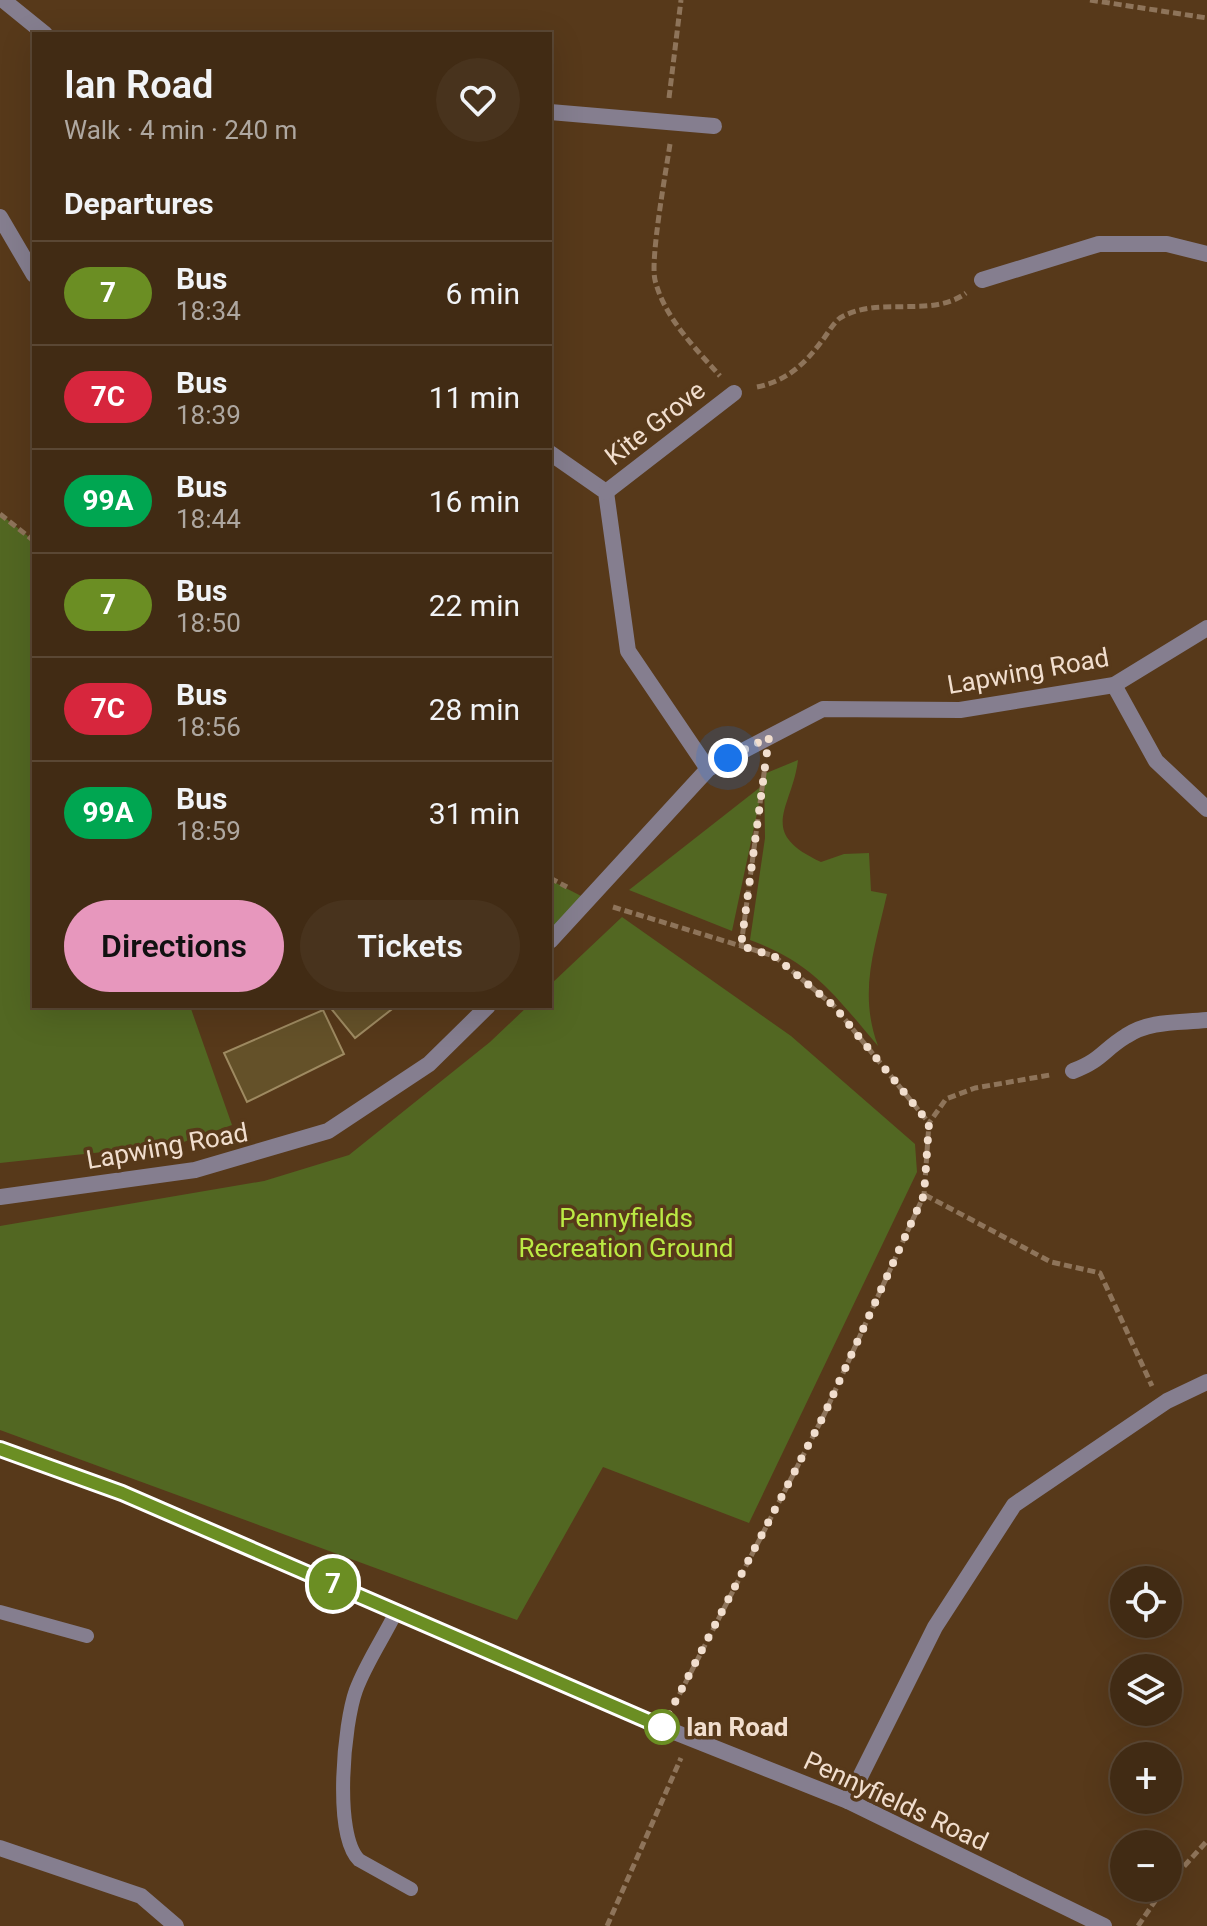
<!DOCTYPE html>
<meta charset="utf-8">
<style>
body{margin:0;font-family:Roboto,sans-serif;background:#48331d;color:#f1f3f6;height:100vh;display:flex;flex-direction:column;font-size:30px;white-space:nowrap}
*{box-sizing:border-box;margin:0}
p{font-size:26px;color:#aea7a0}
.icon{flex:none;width:44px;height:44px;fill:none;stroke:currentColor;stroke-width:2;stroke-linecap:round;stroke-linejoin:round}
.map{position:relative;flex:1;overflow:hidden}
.drawer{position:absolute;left:32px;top:32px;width:520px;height:976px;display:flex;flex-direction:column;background:#412b14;border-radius:0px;box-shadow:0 8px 32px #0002,0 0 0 2px #5a4734}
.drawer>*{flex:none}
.badge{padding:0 16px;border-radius:26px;font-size:28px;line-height:52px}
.tools{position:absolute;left:1110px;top:1566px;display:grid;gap:16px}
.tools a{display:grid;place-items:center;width:72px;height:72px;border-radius:50%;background:#412b14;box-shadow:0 8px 32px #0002,0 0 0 2px #5a4734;font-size:40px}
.you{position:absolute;width:40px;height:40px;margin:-20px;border:6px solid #fff;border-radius:50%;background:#1a73e8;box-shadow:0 0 0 12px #1a73e833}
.map>.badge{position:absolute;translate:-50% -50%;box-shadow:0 0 0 4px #fff}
h2{padding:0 32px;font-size:30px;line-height:72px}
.round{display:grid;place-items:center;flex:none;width:84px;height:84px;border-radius:42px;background:#48331d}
.head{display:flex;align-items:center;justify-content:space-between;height:136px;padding:0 32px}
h1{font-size:38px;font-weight:600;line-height:60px}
.button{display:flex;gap:16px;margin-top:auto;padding:16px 32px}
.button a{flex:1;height:92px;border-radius:48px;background:#e797bd;color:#111;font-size:32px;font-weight:600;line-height:92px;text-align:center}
.button a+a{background:#48331d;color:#f1f3f6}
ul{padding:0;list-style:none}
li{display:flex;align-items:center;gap:24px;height:104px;padding:0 32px;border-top:2px solid #5a4734}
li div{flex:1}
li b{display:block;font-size:30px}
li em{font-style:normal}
li .badge{min-width:88px;font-weight:700;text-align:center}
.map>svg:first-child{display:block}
</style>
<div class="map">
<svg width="1207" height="1926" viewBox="0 0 1207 1926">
<rect width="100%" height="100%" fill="#57391a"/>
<g fill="#526722">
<path d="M 0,514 L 34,541 L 34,1006 L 190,1006 L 232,1125 L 178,1144 L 0,1163 Z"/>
<path d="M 798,760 C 792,809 756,832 821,862 L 844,854 L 869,853 L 871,891 L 887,894 C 875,948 858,992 878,1046 C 836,997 814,963 750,940 L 765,838 L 764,774 Z"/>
<path d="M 763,785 L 732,931 L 629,890 Z"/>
<path d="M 550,880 L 587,899 L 550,941 Z"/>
<path d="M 622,917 L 791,1036 L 915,1144 L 917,1172 L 749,1523 L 603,1467 L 517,1620 L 0,1430 L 0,1226 L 264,1181 L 349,1155 L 490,1042 L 528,1006 L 550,1006 L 550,985 Z"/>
</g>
<g fill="#645129" stroke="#9e8a61" stroke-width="2">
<path d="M 329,1006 L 396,1006 L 355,1038 Z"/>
<path d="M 323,1010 L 344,1054 L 247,1102 L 224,1053 Z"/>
</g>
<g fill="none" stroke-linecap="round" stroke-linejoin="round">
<g stroke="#8e745a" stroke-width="5" stroke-dasharray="8 4" stroke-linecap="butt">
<path d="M 1090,0 L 1207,18"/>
<path d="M 669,98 L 681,0"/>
<path d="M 670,144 C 666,171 650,259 655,280 C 664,317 695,348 720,376"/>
<path d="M 757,387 C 786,381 804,365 821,342 C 827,335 833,323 840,318 C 878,295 931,319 966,293"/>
<path d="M 0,514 L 34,541"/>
<path d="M 550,878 L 567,887"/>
<path d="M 613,907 L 774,956 L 834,1006 L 929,1123"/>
<path d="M 741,946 L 765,766"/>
<path d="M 925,1195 L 1051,1262 L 1100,1273 L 1152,1386"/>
<path d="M 674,1705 L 824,1415 L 924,1195 L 929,1123 L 946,1099 L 975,1088 L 1050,1075"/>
<path d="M 1168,1884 L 1207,1841"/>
<path d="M 607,1926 L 681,1758"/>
<path d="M 1138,1926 L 1164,1888"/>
</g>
<g stroke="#857e8f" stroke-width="14">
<path d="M 0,1612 L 87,1636"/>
<path d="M 396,1612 C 384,1637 366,1663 356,1690 C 344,1723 333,1834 359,1860 L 411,1889"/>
</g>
<g stroke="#857e8f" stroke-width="16">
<path d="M 3,0 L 45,34"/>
<path d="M 550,112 L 714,126"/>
<path d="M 0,217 L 34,275"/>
<path d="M 982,280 L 1099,244 L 1167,244 L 1207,254"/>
<path d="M 550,453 L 606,492 L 628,651 L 708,769"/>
<path d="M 606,492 L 734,393"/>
<path d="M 1114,685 L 1156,761 L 1207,809"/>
<path d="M 550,941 L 708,769 L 823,709 L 960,710 L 1114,685 L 1207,628"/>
<path d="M 1073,1071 C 1102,1060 1103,1050 1126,1036 C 1150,1020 1179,1023 1207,1020"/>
<path d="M 0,1197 L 195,1170 L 328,1131 L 429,1064 L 488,1006"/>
<path d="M 848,1801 L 935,1627 L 1014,1505 L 1167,1401 L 1207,1382"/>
<path d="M 0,1848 L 141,1896 L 176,1926"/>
</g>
<path stroke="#857e8f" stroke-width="16" d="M 0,1449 L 122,1493 L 662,1727 L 848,1801 L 1104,1926"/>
</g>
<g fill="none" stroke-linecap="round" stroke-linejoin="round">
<defs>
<path id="line" d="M 0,1449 L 122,1493 L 662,1727"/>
</defs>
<use href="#line" stroke="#fff" stroke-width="18"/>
<use href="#line" stroke="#6b8e23" stroke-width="12"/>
<path stroke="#f1dece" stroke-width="8" stroke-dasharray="0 14.4" d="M 662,1727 L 824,1415 L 924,1195 L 929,1123 L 834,1006 L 774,956 L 741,946 L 769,737 L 728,758"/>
</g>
<circle fill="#fff" stroke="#6b8e23" stroke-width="4" cx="662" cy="1727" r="16"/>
<g text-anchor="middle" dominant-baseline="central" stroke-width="7" stroke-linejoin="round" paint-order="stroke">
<g font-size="26" fill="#f1dece" stroke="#57391a">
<text transform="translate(655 423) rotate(-38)">Kite Grove</text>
<text transform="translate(1028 671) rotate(-10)">Lapwing Road</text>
<text transform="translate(167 1146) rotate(-10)">Lapwing Road</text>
<text transform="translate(896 1801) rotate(25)">Pennyfields Road</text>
</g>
<g font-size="26" fill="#bbea44" stroke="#57391a">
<text x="626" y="1218">Pennyfields<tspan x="626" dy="30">Recreation Ground</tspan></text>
</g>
<g font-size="26" font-weight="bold" fill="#f1dece" stroke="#57391a" text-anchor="start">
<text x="686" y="1727">Ian Road</text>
</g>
</g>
</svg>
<div class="tools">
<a><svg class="icon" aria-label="locate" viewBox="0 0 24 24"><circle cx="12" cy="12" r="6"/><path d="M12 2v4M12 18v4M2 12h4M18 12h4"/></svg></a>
<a><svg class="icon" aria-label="layers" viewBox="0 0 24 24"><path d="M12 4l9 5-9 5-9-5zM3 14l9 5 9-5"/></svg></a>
<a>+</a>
<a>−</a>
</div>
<div class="you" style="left:728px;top:758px"></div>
<b class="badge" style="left:333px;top:1584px;background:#6b8e23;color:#fff">7</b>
<section class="drawer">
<div class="head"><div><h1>Ian Road</h1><p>Walk · 4 min · 240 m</p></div><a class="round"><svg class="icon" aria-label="heart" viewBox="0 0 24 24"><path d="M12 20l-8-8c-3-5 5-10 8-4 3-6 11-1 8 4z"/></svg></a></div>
<h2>Departures</h2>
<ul>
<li><span class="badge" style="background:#6b8e23;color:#fff">7</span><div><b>Bus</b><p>18:34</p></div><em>6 min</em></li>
<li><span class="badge" style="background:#d7263d;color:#fff">7C</span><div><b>Bus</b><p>18:39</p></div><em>11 min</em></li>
<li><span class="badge" style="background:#00a651;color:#fff">99A</span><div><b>Bus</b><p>18:44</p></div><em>16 min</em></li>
<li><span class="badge" style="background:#6b8e23;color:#fff">7</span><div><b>Bus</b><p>18:50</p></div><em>22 min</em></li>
<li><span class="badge" style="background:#d7263d;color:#fff">7C</span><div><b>Bus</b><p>18:56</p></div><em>28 min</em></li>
<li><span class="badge" style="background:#00a651;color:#fff">99A</span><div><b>Bus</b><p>18:59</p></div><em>31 min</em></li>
</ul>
<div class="button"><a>Directions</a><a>Tickets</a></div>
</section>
</div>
